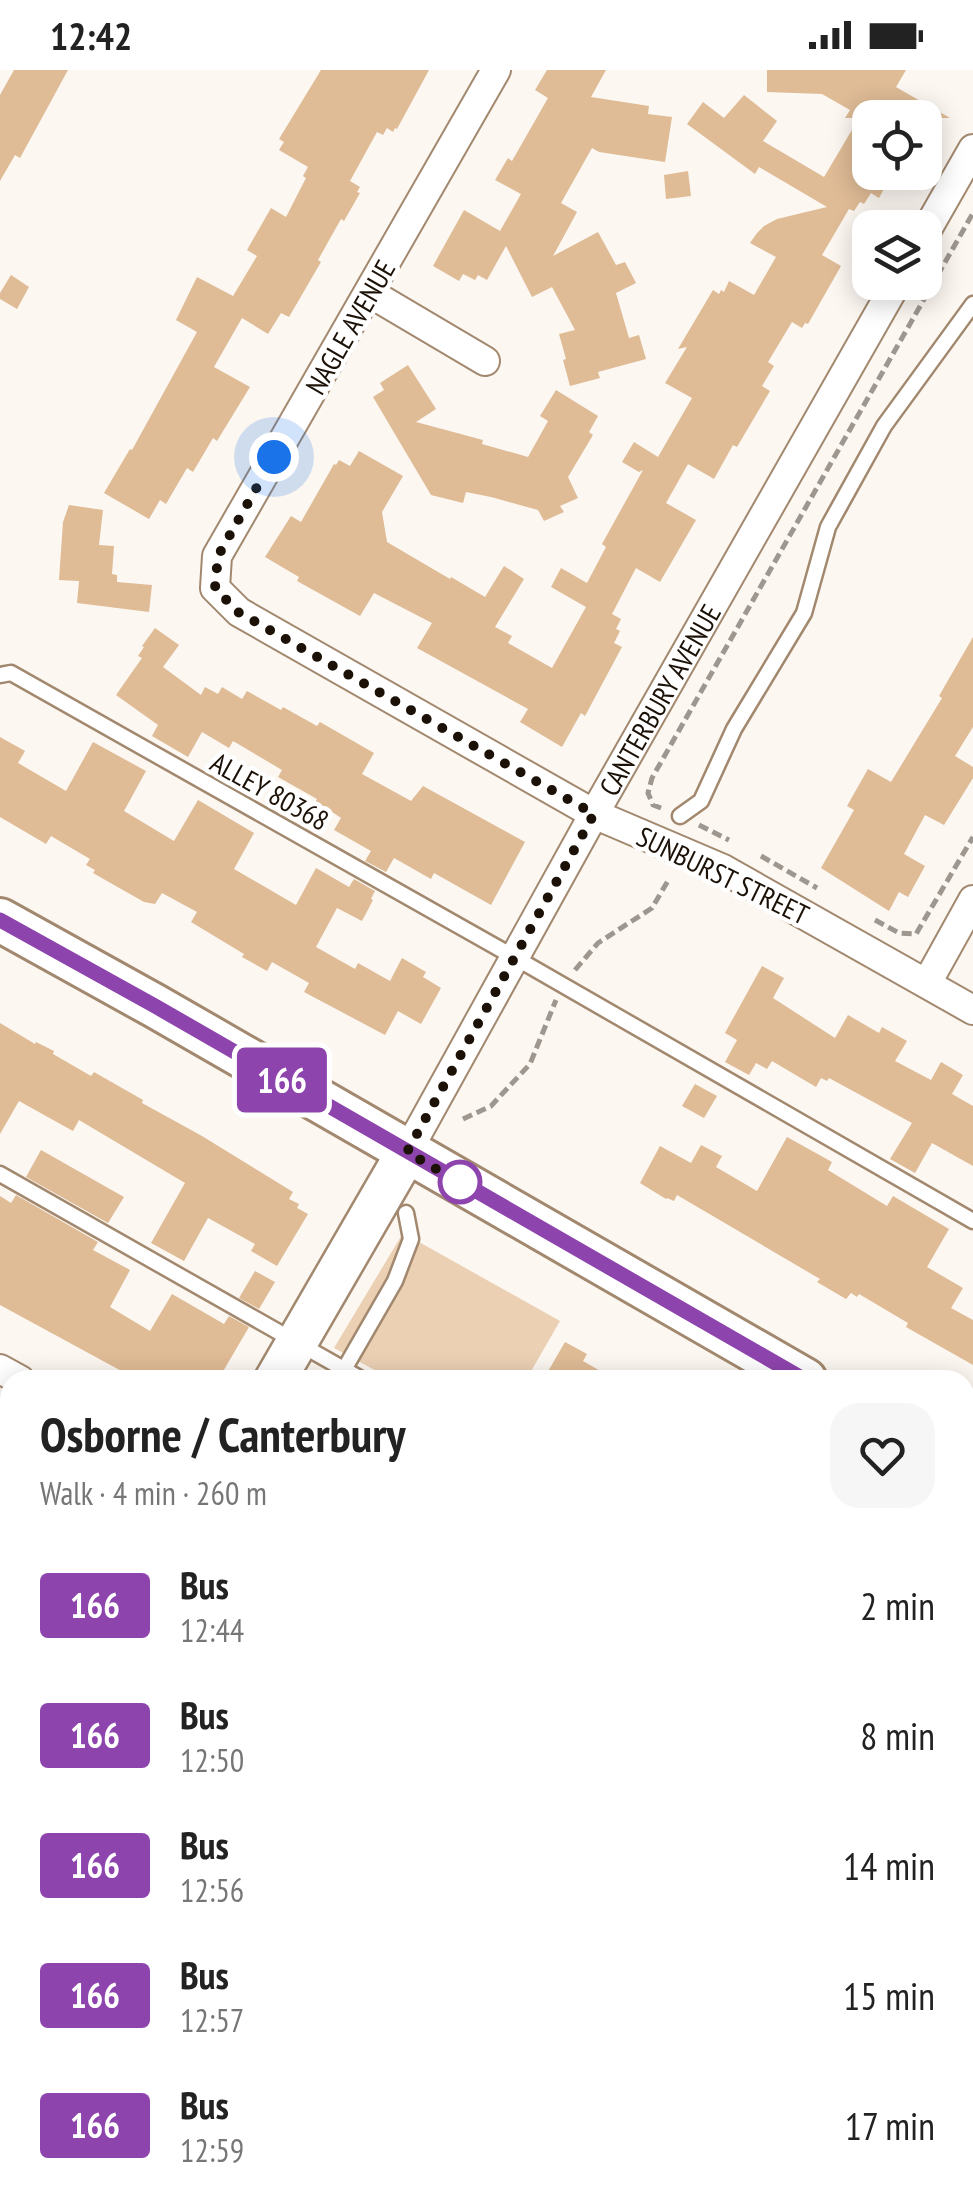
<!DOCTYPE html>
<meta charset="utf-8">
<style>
body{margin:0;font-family:"PT Sans Narrow",sans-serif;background:#f6f6f6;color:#222;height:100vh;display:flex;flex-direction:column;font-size:38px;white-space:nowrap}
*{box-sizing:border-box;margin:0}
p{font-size:32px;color:#767676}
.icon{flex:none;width:55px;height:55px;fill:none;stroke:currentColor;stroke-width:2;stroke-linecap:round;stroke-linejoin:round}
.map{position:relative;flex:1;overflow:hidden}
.drawer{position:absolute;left:0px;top:1300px;width:975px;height:842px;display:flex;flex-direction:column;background:#fff;border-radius:30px 30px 0 0;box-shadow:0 5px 25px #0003}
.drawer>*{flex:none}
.badge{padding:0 20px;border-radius:8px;font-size:35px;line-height:65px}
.controls{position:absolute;left:852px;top:30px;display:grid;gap:20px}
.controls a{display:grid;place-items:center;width:90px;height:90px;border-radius:20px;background:#fff;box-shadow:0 5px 25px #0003;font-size:50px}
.you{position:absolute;width:50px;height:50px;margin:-25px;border:8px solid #fff;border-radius:50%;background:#1a73e8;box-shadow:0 0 0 15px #1a73e833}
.map>.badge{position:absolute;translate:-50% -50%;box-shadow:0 0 0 5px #fff}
.round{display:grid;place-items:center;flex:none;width:105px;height:105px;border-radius:30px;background:#f6f6f6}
.summary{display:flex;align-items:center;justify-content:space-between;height:170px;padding:0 40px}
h1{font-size:48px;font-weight:600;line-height:75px}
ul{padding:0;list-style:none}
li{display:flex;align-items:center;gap:30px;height:130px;padding:0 40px}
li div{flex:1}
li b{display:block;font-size:38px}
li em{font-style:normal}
li .badge{min-width:110px;font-weight:700;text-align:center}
.status{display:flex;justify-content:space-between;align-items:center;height:70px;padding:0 50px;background:#fff;direction:ltr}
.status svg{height:28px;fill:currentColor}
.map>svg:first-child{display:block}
</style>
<div class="status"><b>12:42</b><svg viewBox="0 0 49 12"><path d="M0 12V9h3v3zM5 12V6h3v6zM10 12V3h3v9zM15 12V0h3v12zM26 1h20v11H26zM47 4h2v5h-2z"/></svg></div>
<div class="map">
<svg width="973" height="2142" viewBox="0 0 973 2142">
<rect width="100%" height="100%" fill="#fcf7f1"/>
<g fill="#ebd0b4">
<path d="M 403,1163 L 560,1251 L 526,1310 L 393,1310 L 334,1278 Z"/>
<path d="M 10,1846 L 10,2132 L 57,2133 L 52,2142 L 0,2142 L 0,1864 Z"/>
</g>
<g fill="#dfbb96">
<path d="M 14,0 L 68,0 L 20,88 L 15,85 L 0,111 L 0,25 Z"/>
<path d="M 321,0 L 429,0 L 397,59 L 395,58 L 393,62 L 387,58 L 383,65 L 377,62 L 350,111 L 360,117 L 357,122 L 360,123 L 344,151 L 341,149 L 318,190 L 321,192 L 289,247 L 281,243 L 268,264 L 242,248 L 214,297 L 250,317 L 217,371 L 213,368 L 193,402 L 187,398 L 166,434 L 160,430 L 149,449 L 104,423 L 130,379 L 132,380 L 197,262 L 176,250 L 197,207 L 233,226 L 257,186 L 247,180 L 271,138 L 286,147 L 306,108 L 303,106 L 308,97 L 279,80 L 284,72 L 279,69 Z"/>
<path d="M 547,0 L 606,0 L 591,27 L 649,36 L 648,44 L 672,47 L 665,92 L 599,82 L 592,78 L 561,133 L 577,142 L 553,186 L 598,162 L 616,195 L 625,192 L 636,213 L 616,223 L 629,268 L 639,265 L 646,289 L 598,302 L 600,308 L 570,316 L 563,290 L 566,289 L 559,264 L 575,260 L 552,217 L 532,227 L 506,176 L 487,210 L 478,205 L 475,210 L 463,204 L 459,211 L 433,196 L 464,140 L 500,161 L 521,124 L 495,110 L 508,88 L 512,91 L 548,28 L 535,20 Z"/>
<path d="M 767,0 L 906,0 L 896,17 L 950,48 L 870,48 L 870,102 L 893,102 L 879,128 L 871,123 L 864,134 L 860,132 L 854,141 L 849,139 L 822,185 L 841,196 L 808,254 L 805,253 L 802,258 L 792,252 L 768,292 L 774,296 L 762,316 L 770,321 L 737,377 L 733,375 L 714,409 L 688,394 L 666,433 L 696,450 L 660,512 L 636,498 L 612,544 L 621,549 L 616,559 L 620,561 L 614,573 L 622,577 L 585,646 L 581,643 L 562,677 L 520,652 L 528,639 L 417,578 L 432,553 L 374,523 L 360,546 L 297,511 L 299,507 L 265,487 L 291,446 L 301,452 L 334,394 L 336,395 L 339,390 L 350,396 L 359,381 L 403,406 L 382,442 L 387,472 L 450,509 L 451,507 L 485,527 L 504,496 L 524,509 L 495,557 L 512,566 L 508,573 L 552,598 L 586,537 L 551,517 L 561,498 L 587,513 L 606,477 L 602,474 L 643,400 L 639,402 L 622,392 L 634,372 L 658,387 L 692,328 L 665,313 L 687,277 L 678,279 L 713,220 L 719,224 L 721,220 L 724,222 L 729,211 L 754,225 L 776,187 L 750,173 L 757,163 L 764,156 L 777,149 L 827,137 L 759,97 L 755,104 L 687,54 L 703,32 L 724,48 L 744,25 L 777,51 L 763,71 L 824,107 L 859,48 L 845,48 L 850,40 L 822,24 L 767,22 Z"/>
<path d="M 688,101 L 691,126 L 666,129 L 664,105 Z"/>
<path d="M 11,205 L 29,217 L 17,239 L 0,229 L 0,223 Z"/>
<path d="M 408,295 L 436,339 L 416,352 L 483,370 L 482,374 L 528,387 L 548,351 L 540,346 L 556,320 L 598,346 L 589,362 L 593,365 L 568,407 L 578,428 L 560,436 L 564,442 L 544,451 L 538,440 L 491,427 L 466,422 L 463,433 L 431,425 L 373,327 L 384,320 L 380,313 Z"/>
<path d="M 69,435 L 103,440 L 99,475 L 114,476 L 112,504 L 117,505 L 117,512 L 152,515 L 149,542 L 77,533 L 79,511 L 59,510 L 63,452 Z"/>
<path d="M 155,558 L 179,575 L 163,597 L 201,625 L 205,617 L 218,624 L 222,617 L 242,629 L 247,621 L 281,640 L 283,637 L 317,656 L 320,652 L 374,683 L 362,704 L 411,731 L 423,716 L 525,772 L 491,835 L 434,803 L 431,809 L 394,788 L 386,802 L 365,791 L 371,781 L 334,760 L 341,748 L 316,731 L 317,729 L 278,707 L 282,700 L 233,671 L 229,678 L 202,662 L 188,687 L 152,666 L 158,655 L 116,625 L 142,588 L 138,586 L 144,577 L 142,576 Z"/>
<path d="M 973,567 L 973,657 L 955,686 L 973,697 L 973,708 L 944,755 L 925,745 L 904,784 L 925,796 L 908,827 L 899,822 L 889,841 L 821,798 L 854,740 L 847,736 L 868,699 L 891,712 L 942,628 L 939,626 Z"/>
<path d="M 0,667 L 25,681 L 18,693 L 66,721 L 93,672 L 146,701 L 124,741 L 174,771 L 198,730 L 254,763 L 234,799 L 296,835 L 316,798 L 349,817 L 354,809 L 375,821 L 371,829 L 373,830 L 362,851 L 337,838 L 316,877 L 355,899 L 358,893 L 390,911 L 402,888 L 426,902 L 423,907 L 441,918 L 421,954 L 398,941 L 385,965 L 304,922 L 309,913 L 272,892 L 267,901 L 242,887 L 244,884 L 191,852 L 197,842 L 162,823 L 155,834 L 144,832 L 93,803 L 95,800 L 86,795 L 90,789 L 51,766 L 46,774 L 0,747 Z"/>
<path d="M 762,896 L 784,908 L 773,928 L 835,968 L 848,945 L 879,963 L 882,957 L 907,971 L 895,991 L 931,1010 L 941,992 L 963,1005 L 952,1024 L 973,1036 L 973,1096 L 932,1073 L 915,1103 L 890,1089 L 912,1053 L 829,1008 L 827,1011 L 821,1008 L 816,1017 L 772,991 L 767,999 L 756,993 L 749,1005 L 725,992 L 737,970 L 725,963 Z"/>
<path d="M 0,953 L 35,974 L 36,972 L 54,981 L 53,984 L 91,1006 L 94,1002 L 143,1030 L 142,1033 L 202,1066 L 293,1122 L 289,1129 L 299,1134 L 297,1138 L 308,1144 L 277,1196 L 251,1181 L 255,1174 L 208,1148 L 184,1191 L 151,1173 L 185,1113 L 79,1050 L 73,1061 L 19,1031 L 0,1064 Z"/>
<path d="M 695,1014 L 717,1026 L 704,1048 L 682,1036 Z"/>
<path d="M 787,1067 L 832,1092 L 828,1100 L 887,1136 L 893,1126 L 949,1159 L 927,1197 L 963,1218 L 951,1238 L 973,1250 L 973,1295 L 906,1257 L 908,1253 L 859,1224 L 857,1227 L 851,1223 L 846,1229 L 817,1212 L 820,1209 L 677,1125 L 674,1131 L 667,1128 L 666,1129 L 640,1113 L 660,1076 L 691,1093 L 701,1075 L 722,1086 L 716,1097 L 757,1121 Z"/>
<path d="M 41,1080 L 124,1127 L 108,1153 L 26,1107 Z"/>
<path d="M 16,1125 L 98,1172 L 93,1180 L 130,1200 L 110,1237 L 150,1261 L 172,1224 L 224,1254 L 229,1246 L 249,1257 L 218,1310 L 138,1310 L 0,1235 L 0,1126 L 11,1133 Z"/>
<path d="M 255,1201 L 275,1212 L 259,1239 L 239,1228 Z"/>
<path d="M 565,1272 L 587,1284 L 583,1291 L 616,1310 L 543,1310 Z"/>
</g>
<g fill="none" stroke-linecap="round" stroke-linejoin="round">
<defs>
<g id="lane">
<path d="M 0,605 L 11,603 L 514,887 L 973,1151"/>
<path d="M 680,746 L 701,731 L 734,659 L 804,543 L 828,457 L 884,356 L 973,234"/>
<path d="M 0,1104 L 363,1310"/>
<path d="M 338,1310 L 395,1211 L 411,1169 L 406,1143"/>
<path d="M 965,1654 L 973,1658"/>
<path d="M 0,1950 L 10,1929"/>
</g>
<g id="street">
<path d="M 496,0 L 217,486 L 215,518 L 239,542 L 594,744 L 723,799 L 973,940"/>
<path d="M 925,163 L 973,79"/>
<path d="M 370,223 L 485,291"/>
<path d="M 927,913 L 973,830"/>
<path id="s1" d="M 407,1082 L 594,744 L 897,212"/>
<path d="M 0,1299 L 20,1310"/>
<path d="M 965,1870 L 973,1874"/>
<path d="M 740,2132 L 757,2142"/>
<path d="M 255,2142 L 260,2132"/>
</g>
<g id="secondary">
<path d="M 275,1310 L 407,1082"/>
<path d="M 0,1790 L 10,1772"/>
</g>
<g id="primary">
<path d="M 0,850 L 155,936 L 805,1310"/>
<path d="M 965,1402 L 973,1406"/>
</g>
</defs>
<use href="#lane" stroke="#a2886e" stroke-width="19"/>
<use href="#street" stroke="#a2886e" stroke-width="32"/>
<use href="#secondary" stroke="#a2886e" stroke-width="45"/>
<use href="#primary" stroke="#a2886e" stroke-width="48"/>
<g stroke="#9e9790" stroke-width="5" stroke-dasharray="10 5" stroke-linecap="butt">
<path d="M 661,738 L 653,735 L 648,723 L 652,708 L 973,143"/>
<path d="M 699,755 L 729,770"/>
<path d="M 761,786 L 817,818"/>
<path d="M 875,850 L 899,863 L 916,864 L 973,767"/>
<path d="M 575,900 L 598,873 L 652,838 L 669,809"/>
<path d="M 463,1049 L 491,1036 L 530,994 L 556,930"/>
</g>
<use href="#lane" stroke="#fff" stroke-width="14"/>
<use href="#street" stroke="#fff" stroke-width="28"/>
<use href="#secondary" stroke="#fff" stroke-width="40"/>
<use href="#primary" stroke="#fff" stroke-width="42"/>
</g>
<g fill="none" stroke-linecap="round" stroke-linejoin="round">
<defs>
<path id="line" d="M 0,850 L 155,936 L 805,1310"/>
</defs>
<use href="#line" stroke="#fff" stroke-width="22"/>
<use href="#line" stroke="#8e44ad" stroke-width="15"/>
<path stroke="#1b1107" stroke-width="10" stroke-dasharray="0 18" d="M 274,387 L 218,486 L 215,518 L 238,542 L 594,744 L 407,1082 L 464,1115 L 460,1112"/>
</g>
<circle fill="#fff" stroke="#8e44ad" stroke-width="5" cx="460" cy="1112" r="20"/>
<g text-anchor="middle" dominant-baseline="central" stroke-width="9" stroke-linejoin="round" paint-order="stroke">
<g font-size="28" fill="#1b1107" stroke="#fff">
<text transform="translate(350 257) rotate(-60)">NAGLE AVENUE</text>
<text stroke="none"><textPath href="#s1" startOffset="518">CANTERBURY AVENUE</textPath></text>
<text transform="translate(270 721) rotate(29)">ALLEY 80368</text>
<text transform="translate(723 805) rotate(26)">SUNBURST STREET</text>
</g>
</g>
</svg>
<div class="controls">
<a><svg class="icon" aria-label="locate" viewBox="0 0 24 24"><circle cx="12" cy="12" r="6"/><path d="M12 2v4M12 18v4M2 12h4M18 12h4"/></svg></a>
<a><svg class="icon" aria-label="layers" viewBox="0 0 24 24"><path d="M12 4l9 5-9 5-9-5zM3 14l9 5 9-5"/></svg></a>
</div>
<div class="you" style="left:274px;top:387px"></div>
<b class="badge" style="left:282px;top:1010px;background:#8e44ad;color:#fff">166</b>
<section class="drawer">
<div class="summary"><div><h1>Osborne / Canterbury</h1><p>Walk · 4 min · 260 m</p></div><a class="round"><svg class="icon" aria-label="heart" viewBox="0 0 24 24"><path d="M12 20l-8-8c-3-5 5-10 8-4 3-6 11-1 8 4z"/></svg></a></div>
<ul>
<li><span class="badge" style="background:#8e44ad;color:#fff">166</span><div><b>Bus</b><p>12:44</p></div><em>2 min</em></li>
<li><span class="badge" style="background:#8e44ad;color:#fff">166</span><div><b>Bus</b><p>12:50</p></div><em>8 min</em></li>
<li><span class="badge" style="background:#8e44ad;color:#fff">166</span><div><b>Bus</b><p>12:56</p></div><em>14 min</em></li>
<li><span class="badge" style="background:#8e44ad;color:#fff">166</span><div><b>Bus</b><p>12:57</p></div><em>15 min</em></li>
<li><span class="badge" style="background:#8e44ad;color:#fff">166</span><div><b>Bus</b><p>12:59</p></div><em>17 min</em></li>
</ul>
</section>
</div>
